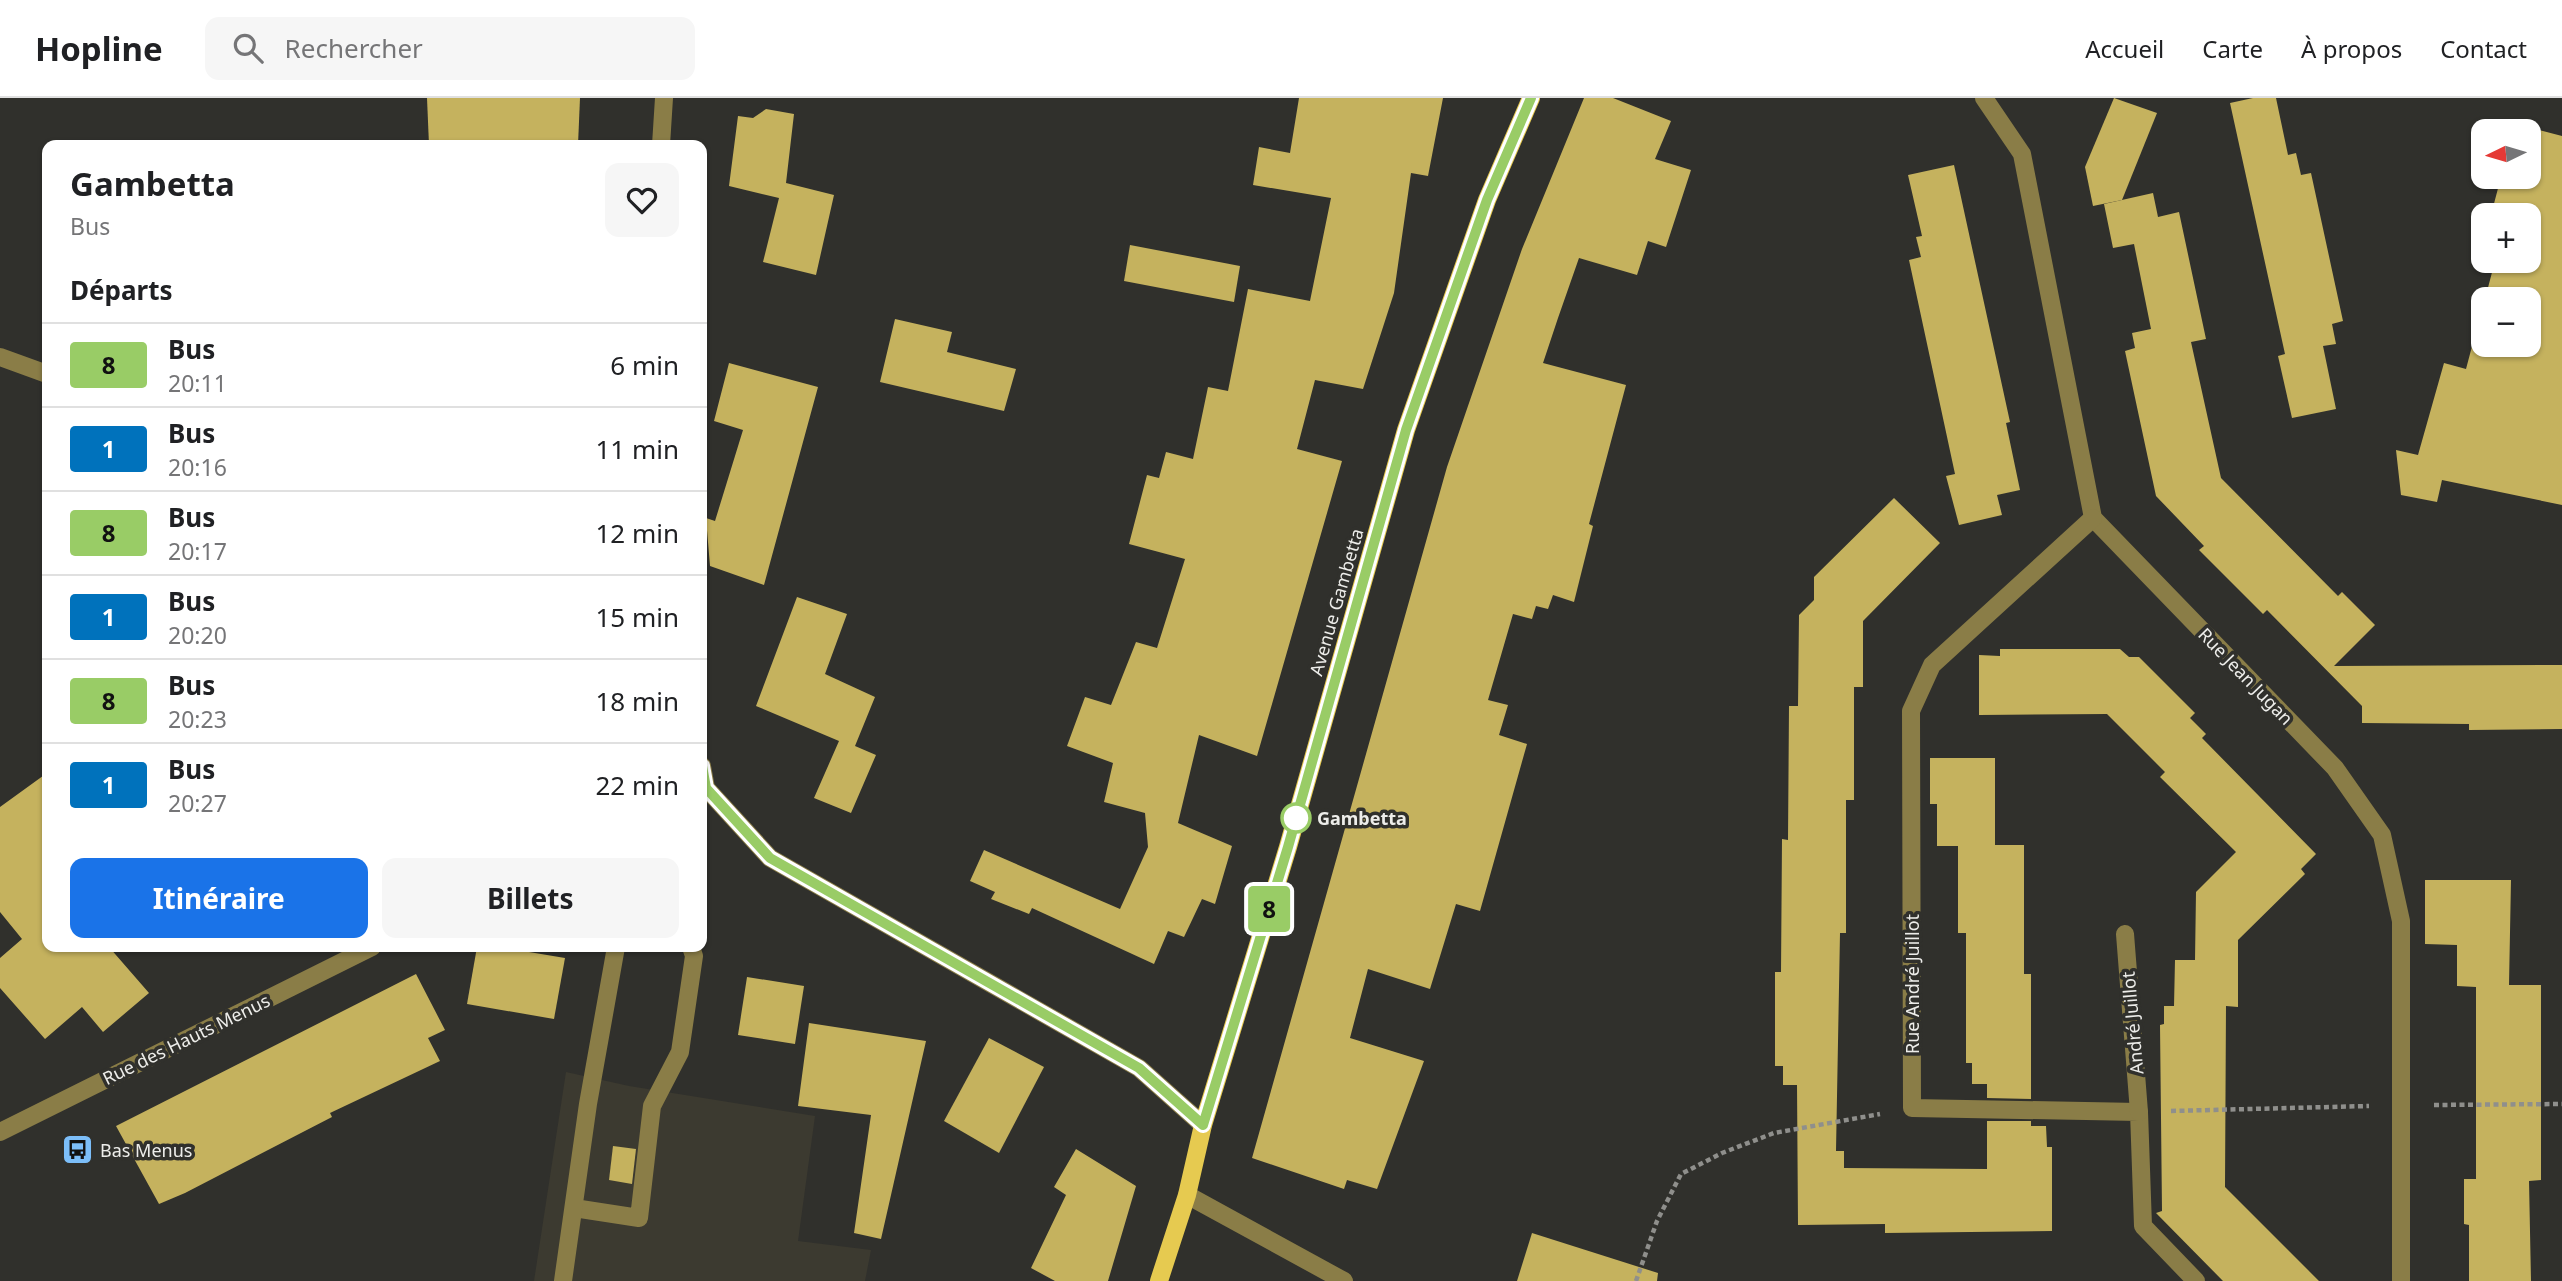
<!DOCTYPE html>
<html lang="fr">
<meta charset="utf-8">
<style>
body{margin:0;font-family:"Noto Sans",sans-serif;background:#f6f6f6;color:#202124;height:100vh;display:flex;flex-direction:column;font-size:26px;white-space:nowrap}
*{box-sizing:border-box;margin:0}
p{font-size:23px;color:#757577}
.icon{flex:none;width:38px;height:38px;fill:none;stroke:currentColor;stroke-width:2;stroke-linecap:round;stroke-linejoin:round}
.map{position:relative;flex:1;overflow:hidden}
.drawer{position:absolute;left:42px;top:42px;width:665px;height:812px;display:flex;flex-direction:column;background:#fff;border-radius:14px;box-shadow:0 2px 5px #0004}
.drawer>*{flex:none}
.badge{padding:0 14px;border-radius:5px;font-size:24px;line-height:46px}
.needle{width:46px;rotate:265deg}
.controls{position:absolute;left:2471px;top:21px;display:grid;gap:14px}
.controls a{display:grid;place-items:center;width:70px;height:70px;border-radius:14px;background:#fff;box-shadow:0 2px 5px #0004;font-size:35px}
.map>.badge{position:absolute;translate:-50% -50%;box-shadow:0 0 0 4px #fff}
h2{padding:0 28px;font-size:26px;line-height:63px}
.round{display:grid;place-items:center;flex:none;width:74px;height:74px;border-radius:14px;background:#f6f6f6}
.head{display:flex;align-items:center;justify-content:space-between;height:119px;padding:0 28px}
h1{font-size:33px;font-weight:700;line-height:52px}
.action{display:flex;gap:14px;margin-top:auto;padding:14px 28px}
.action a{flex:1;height:80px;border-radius:14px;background:#1a73e8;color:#fff;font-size:28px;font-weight:700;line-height:80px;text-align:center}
.action a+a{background:#f6f6f6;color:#202124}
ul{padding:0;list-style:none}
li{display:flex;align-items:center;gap:21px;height:84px;padding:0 28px;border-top:2px solid #e0e0e0}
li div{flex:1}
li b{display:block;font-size:26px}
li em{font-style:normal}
li .badge{min-width:77px;font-weight:700;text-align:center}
header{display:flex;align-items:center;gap:42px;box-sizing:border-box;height:98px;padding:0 35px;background:#fff;border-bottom:2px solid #e0e0e0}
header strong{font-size:33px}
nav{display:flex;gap:38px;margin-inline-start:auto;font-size:24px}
.search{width:490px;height:63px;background:#f6f6f6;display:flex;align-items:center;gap:18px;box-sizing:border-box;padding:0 24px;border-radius:14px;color:#757577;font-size:26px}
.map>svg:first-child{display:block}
</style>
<header>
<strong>Hopline</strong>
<div class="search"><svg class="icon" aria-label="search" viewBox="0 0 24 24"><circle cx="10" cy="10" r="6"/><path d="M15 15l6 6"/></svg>Rechercher</div>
<nav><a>Accueil</a><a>Carte</a><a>À propos</a><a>Contact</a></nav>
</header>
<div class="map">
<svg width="2562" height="1183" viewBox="0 0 2562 1183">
<rect width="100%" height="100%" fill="#30302c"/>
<path fill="#3c3a30" d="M 566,974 L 629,988 L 815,1018 L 798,1143 L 871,1152 L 865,1183 L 534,1183 Z"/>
<g fill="#c5b25e">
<path d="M 427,0 L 580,0 L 578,47 L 429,47 Z"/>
<path d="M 1299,0 L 1443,0 L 1428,78 L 1411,75 L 1394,195 L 1363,291 L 1315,282 L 1297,351 L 1342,363 L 1257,658 L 1199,637 L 1178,725 L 1232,748 L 1215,806 L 1202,801 L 1184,839 L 1168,833 L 1154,866 L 1032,810 L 1029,816 L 991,801 L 995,794 L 970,783 L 984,752 L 1120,811 L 1148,749 L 1145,715 L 1104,704 L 1113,665 L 1067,648 L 1085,599 L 1111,607 L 1136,544 L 1157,550 L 1185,461 L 1129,446 L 1147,377 L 1159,380 L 1166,354 L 1193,361 L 1208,289 L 1228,293 L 1248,191 L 1310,203 L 1331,100 L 1253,87 L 1259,49 L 1290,55 Z"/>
<path d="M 1584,0 L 1613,0 L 1671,23 L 1655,61 L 1691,72 L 1666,149 L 1648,143 L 1637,177 L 1579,160 L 1558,220 L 1543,265 L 1626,287 L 1589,426 L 1593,428 L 1574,504 L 1553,497 L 1548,511 L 1536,508 L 1532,521 L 1513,516 L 1488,602 L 1508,607 L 1499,637 L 1527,646 L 1480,813 L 1456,806 L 1430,891 L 1368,871 L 1350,940 L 1424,963 L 1377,1091 L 1347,1082 L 1344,1091 L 1252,1060 L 1447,369 L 1522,151 Z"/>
<path d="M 2114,0 L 2157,15 L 2122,102 L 2093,108 L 2085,69 Z"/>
<path d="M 2253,0 L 2276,0 L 2288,57 L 2296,55 L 2301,77 L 2311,75 L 2343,223 L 2332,226 L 2336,246 L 2323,248 L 2336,311 L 2292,320 L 2278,258 L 2285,256 L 2230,5 Z"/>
<path d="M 766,11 L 794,16 L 786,85 L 834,97 L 816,177 L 763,164 L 779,100 L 729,88 L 738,18 L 753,20 Z"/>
<path d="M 2517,26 L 2562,38 L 2562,407 L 2442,382 L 2437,404 L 2401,397 L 2396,352 L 2418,357 L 2444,265 L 2466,271 L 2483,207 L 2483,247 L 2529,247 L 2529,201 L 2485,201 L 2495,163 L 2529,163 L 2529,117 L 2491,117 L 2501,79 L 2529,79 L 2529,33 L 2515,33 Z"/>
<path d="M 1954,67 L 2010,324 L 2006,325 L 2020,392 L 1997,397 L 2002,417 L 1959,427 L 1946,378 L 1955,376 L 1909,162 L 1921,159 L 1916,139 L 1922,138 L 1908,77 Z"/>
<path d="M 2153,95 L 2158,119 L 2179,114 L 2206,241 L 2191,244 L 2221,380 L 2338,498 L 2342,494 L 2375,527 L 2334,568 L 2562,567 L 2562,631 L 2469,632 L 2469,626 L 2362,625 L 2362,608 L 2267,512 L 2263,516 L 2199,452 L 2204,448 L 2156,398 L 2125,253 L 2135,250 L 2132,235 L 2151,231 L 2134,146 L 2113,150 L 2104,106 Z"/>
<path d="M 1130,147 L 1240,168 L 1234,204 L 1124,183 Z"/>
<path d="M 895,221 L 952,234 L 947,254 L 1016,271 L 1004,313 L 880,284 Z"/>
<path d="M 729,265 L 818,289 L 764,487 L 710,468 L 706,420 L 715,423 L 743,332 L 714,323 Z"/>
<path d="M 1894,400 L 1940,445 L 1863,523 L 1863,589 L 1854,589 L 1854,702 L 1846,702 L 1846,835 L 1840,835 L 1836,1053 L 1844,1053 L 1844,1070 L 1987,1071 L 1987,1023 L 2031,1023 L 2031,1028 L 2046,1028 L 2047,1049 L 2052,1049 L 2052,1133 L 1885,1135 L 1885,1126 L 1798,1127 L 1797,987 L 1783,987 L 1783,968 L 1775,968 L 1775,874 L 1781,874 L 1782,741 L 1788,742 L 1789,608 L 1798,608 L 1799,517 L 1814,502 L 1814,479 Z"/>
<path d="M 797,499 L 847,516 L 825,576 L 875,599 L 855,648 L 876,657 L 851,715 L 814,700 L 839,643 L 756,608 Z"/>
<path d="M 2000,551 L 2120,551 L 2129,559 L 2139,559 L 2195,615 L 2190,620 L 2206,636 L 2202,640 L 2316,756 L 2301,771 L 2305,776 L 2238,842 L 2238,909 L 2226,908 L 2225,1089 L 2319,1183 L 2223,1183 L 2156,1115 L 2162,1113 L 2160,927 L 2164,926 L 2164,908 L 2174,908 L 2175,862 L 2195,862 L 2196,794 L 2236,754 L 2160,679 L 2165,674 L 2107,616 L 1979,617 L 1979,557 L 2000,558 Z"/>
<path d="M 1930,660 L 1995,660 L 1995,747 L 2024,747 L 2024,876 L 2031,876 L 2031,1001 L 1987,1000 L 1987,986 L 1972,986 L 1972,965 L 1966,965 L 1966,835 L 1958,835 L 1958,748 L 1937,748 L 1937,706 L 1930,706 Z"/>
<path d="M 47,675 L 47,849 L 109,849 L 149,895 L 103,934 L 82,909 L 45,941 L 0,890 L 0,860 L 22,841 L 0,814 L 0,709 Z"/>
<path d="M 2425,782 L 2511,782 L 2509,887 L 2541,887 L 2541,1082 L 2529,1083 L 2531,1183 L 2469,1183 L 2469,1127 L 2464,1126 L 2464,1081 L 2476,1081 L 2476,889 L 2457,888 L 2457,847 L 2425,846 Z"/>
<path d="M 477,849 L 499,849 L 565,860 L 554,921 L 467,906 Z"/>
<path d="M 416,876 L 445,932 L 428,940 L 440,963 L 330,1015 L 332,1019 L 185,1095 L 159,1106 L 116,1028 Z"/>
<path d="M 747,879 L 804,888 L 795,946 L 738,937 Z"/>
<path d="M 809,925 L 926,943 L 881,1141 L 854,1135 L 871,1017 L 798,1008 Z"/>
<path d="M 989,940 L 1044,969 L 999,1055 L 944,1023 Z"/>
<path d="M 613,1048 L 636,1051 L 632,1086 L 609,1082 Z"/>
<path d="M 1076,1051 L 1136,1088 L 1108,1183 L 1055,1183 L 1031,1170 L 1066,1097 L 1054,1089 Z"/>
<path d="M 1532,1135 L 1658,1175 L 1657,1183 L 1517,1183 Z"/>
</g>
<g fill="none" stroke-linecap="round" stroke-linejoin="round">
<g stroke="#8f8f8c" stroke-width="4.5" stroke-dasharray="5 3.5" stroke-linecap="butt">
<path d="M 2434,1007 L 2562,1006"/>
<path d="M 2171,1013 L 2369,1008"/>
<path d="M 1636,1183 L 1657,1123 L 1681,1076 L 1722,1055 L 1774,1035 L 1880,1016"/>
</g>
<g stroke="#8a7d47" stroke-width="18">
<path d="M 1984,0 L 2022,56 L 2093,420 L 2335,670 L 2382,737 L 2401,823 L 2401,1183"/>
<path d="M 661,47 L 664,0"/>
<path d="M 0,259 L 47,276"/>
<path d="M 2093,420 L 1932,567 L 1911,613 L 1912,1010 L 2139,1014 L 2143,1128 L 2196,1183"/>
<path d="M 702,668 L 706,690 L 770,760 L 1139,970 L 1203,1027"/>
<path d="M 2125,836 L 2139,1014"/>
<path d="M 0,1034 L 372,849"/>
<path d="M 1187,1097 L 1344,1183"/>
<path d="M 574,1110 L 639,1120 L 652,1008 L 680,954 L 694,858 L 691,849"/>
<path d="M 563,1183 L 588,1006 L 616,849"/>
</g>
<path stroke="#e6ca50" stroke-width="18" d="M 1159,1183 L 1187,1097 L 1203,1027 L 1288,749 L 1406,332 L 1487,102 L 1531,0"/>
</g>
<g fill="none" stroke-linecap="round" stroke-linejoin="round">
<defs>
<path id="line" d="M 702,668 L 706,690 L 770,760 L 1139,970 L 1203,1027 L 1288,749 L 1406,332 L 1487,102 L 1531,0"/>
</defs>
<use href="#line" stroke="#fff" stroke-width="16"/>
<use href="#line" stroke="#9c6" stroke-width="10"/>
</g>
<defs>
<symbol id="bus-square" viewBox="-11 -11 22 22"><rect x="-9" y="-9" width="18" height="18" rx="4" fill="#7cbef9" stroke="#30302c"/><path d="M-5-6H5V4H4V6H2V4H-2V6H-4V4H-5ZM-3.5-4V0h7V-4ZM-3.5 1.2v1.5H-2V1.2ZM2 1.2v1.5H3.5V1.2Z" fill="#111"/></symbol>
</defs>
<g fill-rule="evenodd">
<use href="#bus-square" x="60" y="1034" width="35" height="35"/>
</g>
<circle fill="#fff" stroke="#9c6" stroke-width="3.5" cx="1296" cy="720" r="14"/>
<g text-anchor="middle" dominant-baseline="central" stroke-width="7" stroke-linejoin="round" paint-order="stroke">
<g font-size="18" fill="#ededea" stroke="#30302c">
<text transform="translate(1336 504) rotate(-74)">Avenue Gambetta</text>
<text transform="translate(2246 578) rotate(46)">Rue Jean Jugan</text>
<text transform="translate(1912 886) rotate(-90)">Rue André Juillot</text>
<text transform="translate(2132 925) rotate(-95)">André Juillot</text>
<text transform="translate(186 941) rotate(-26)">Rue des Hauts Menus</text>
</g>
<g font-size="18" font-weight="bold" fill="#ededea" stroke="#30302c" text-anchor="start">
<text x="1317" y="720">Gambetta</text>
</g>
<g font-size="18" fill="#ededea" stroke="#30302c" text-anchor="start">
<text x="100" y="1052">Bas Menus</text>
</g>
</g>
</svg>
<div class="controls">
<a><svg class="needle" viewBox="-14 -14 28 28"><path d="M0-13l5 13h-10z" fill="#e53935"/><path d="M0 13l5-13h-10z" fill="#757577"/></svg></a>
<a>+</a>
<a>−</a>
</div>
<b class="badge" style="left:1269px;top:811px;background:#9c6;color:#111">8</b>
<section class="drawer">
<div class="head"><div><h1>Gambetta</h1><p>Bus</p></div><a class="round"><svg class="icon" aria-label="heart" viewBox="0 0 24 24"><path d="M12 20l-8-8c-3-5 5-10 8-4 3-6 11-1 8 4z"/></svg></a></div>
<h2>Départs</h2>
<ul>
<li><span class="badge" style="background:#9c6;color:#111">8</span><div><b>Bus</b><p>20:11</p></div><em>6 min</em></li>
<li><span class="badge" style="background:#0072bc;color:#fff">1</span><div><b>Bus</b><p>20:16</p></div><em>11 min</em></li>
<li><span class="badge" style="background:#9c6;color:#111">8</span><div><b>Bus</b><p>20:17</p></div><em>12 min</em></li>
<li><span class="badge" style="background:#0072bc;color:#fff">1</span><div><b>Bus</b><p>20:20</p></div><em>15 min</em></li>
<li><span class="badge" style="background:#9c6;color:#111">8</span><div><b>Bus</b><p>20:23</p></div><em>18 min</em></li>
<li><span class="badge" style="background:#0072bc;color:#fff">1</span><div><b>Bus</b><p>20:27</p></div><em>22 min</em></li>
</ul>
<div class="action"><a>Itinéraire</a><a>Billets</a></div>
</section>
</div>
